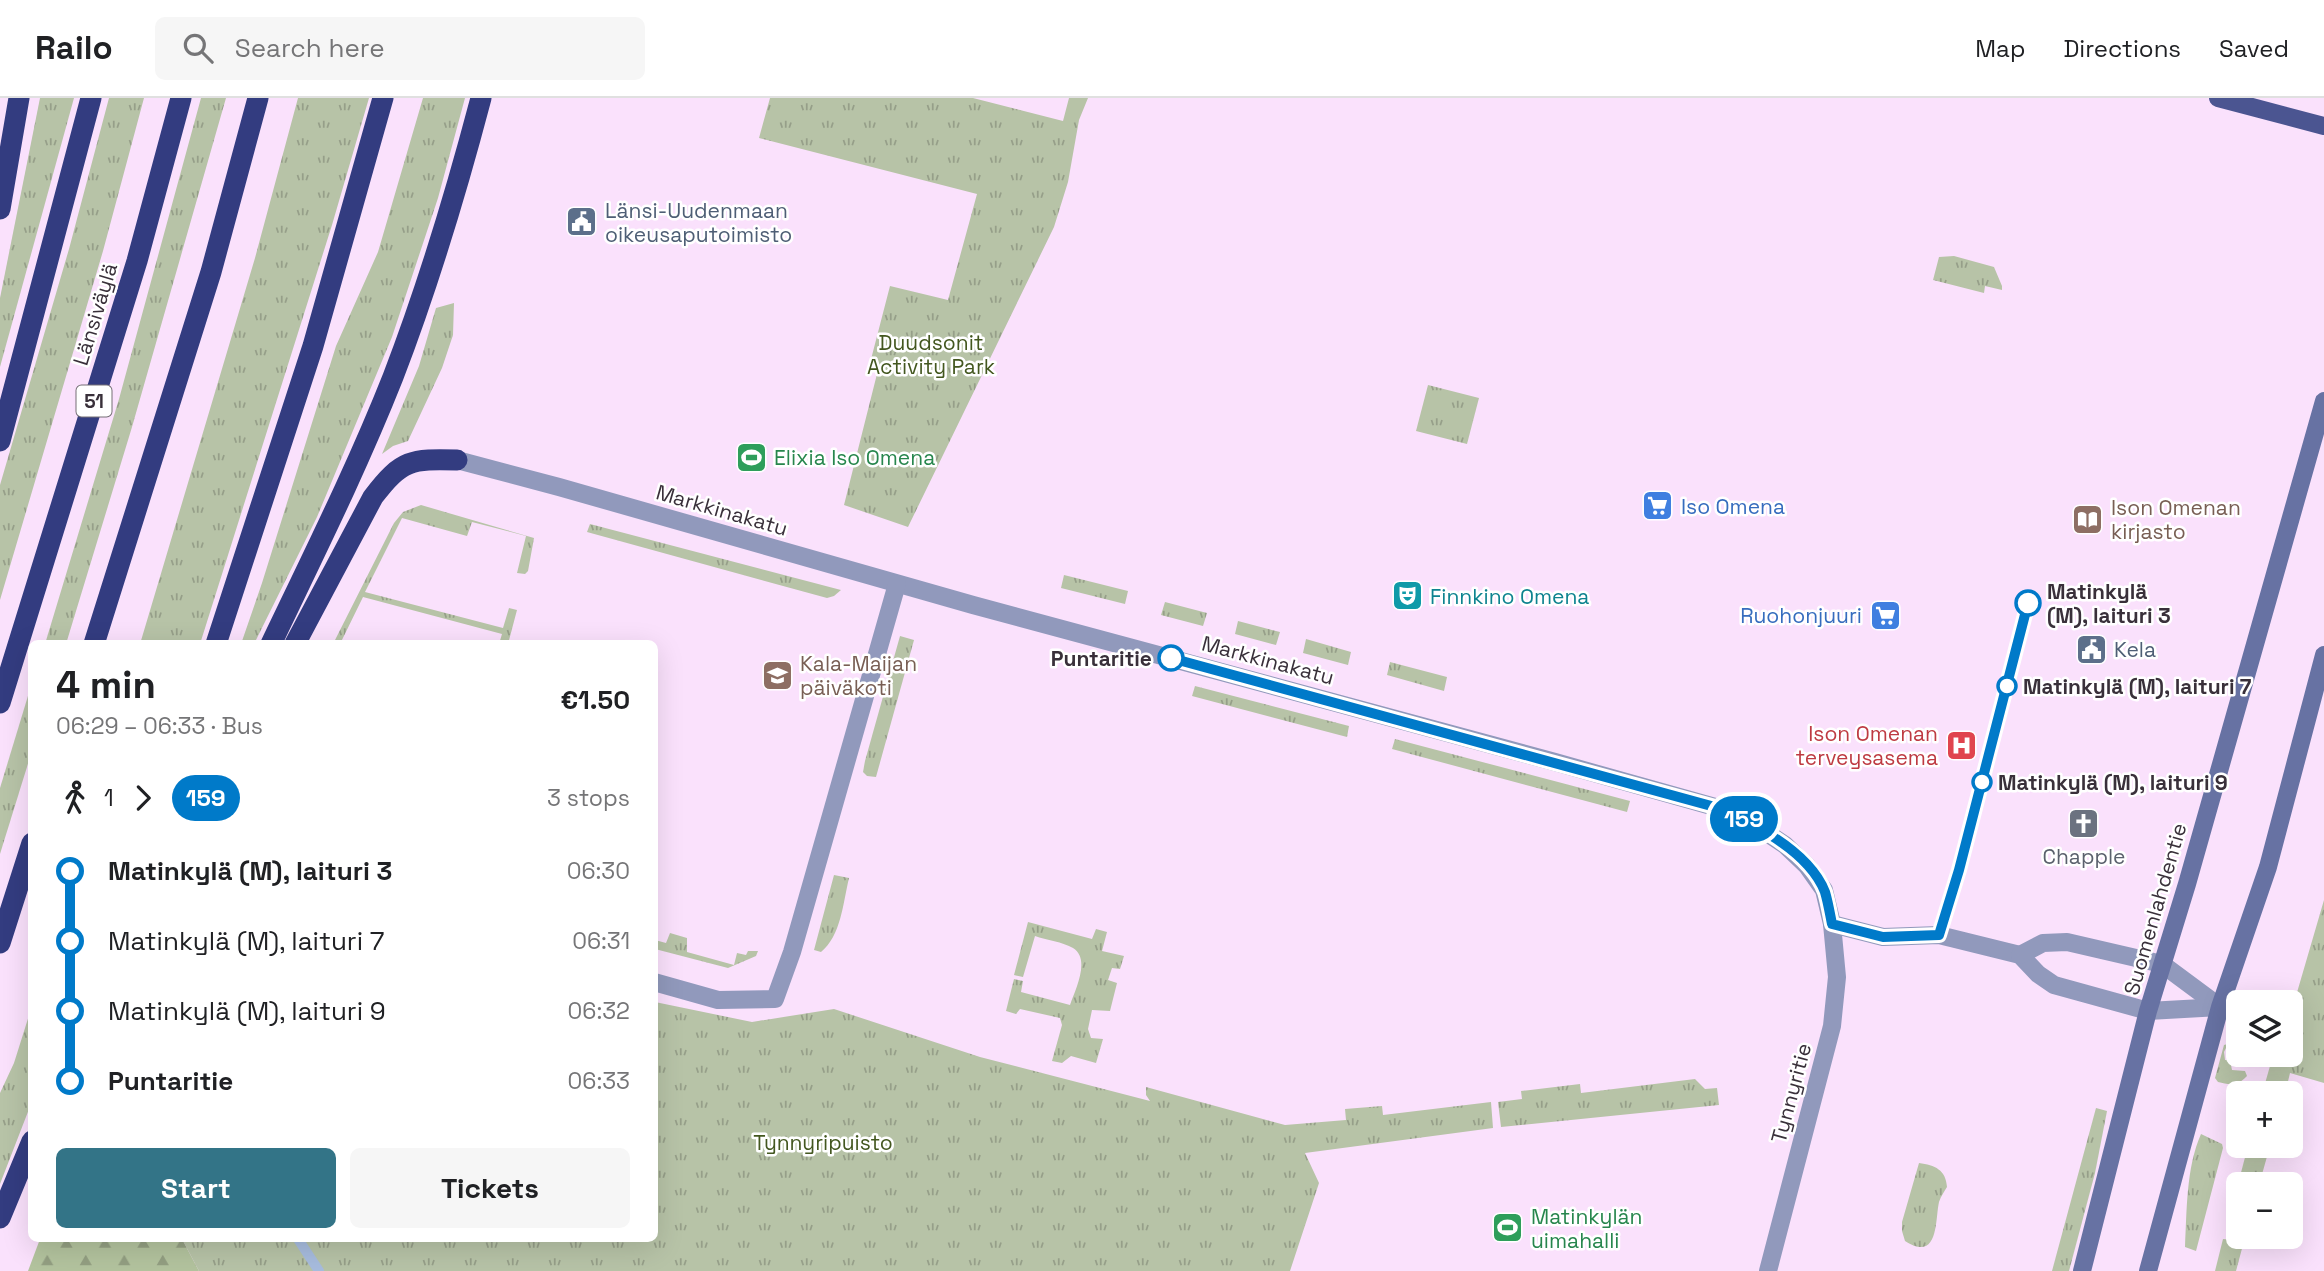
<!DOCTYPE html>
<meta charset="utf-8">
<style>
body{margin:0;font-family:"Space Grotesk",sans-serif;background:#f6f6f6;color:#202124;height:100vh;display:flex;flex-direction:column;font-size:26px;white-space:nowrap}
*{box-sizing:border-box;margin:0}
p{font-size:23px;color:#757577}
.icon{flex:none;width:38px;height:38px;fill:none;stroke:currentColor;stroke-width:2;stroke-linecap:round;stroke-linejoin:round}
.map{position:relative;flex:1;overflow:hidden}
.details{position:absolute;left:28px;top:542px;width:630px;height:602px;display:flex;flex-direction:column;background:#fff;border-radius:10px;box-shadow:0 7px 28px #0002}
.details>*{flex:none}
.badge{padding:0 14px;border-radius:23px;font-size:24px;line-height:46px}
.fabs{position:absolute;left:2226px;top:892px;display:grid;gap:14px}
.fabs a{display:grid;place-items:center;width:77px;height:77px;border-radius:10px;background:#fff;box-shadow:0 7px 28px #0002;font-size:35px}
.map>.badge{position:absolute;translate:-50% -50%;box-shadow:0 0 0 4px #fff}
.legs{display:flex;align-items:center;gap:10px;height:77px;padding:0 28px;font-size:23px}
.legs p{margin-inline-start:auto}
.headline{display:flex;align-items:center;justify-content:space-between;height:119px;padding:0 28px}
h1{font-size:38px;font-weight:700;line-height:52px}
.cta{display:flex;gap:14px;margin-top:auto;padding:14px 28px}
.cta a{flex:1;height:80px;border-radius:10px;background:#337487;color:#fff;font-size:28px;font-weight:700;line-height:80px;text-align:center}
.cta a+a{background:#f6f6f6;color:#202124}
ul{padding:0 28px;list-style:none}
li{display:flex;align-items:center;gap:24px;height:70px;font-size:26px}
li i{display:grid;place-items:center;width:10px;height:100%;margin:0 9px;background:currentColor}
li i::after{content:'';width:18px;height:18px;margin:-9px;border:5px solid;border-radius:50%;background:#fff}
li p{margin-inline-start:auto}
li:first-child i{background:linear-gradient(#0000 50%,currentColor 0)}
li:last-child i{background:linear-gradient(currentColor 50%,#0000 0)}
header{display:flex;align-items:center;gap:42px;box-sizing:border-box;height:98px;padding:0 35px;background:#fff;border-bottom:2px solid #e0e0e0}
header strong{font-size:33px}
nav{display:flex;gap:38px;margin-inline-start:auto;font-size:24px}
.search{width:490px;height:63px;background:#f6f6f6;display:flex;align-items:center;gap:18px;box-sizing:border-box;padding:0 24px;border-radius:10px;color:#757577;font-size:26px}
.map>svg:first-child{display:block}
</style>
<header>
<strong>Railo</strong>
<div class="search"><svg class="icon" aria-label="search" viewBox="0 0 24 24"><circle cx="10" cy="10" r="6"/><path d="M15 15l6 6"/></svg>Search here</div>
<nav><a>Map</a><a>Directions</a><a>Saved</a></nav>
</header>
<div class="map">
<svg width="2324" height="1173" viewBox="0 0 2324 1173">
<defs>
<pattern id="grass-tufts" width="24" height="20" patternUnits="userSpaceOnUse" patternTransform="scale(1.75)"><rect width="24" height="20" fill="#b7c3a7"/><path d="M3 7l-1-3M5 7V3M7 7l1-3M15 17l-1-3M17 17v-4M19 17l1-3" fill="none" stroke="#969f89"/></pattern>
<pattern id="forest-firs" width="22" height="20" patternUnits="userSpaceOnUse" patternTransform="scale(1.75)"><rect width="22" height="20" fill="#b3c39e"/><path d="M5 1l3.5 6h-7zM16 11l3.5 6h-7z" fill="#939f82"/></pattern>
</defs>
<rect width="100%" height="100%" fill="#fae1fc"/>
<g fill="url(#grass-tufts)">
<path d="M 40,0 L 74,0 L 0,269 L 0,200 Z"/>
<path d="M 109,0 L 144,0 L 103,153 L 0,502 L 0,387 L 69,151 Z"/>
<path d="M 201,0 L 226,0 L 132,329 L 66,546 L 45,546 L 119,301 Z"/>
<path d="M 298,0 L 369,0 L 332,127 L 200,546 L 140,546 L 255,160 Z"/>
<path d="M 423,0 L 465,0 L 438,100 L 392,239 L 317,419 L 254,546 L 241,546 L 262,485 L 336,248 L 378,154 Z"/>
<path d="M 770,0 L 973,0 L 1063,23 L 1069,0 L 1088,0 L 1079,22 L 1068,84 L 1054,129 L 908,429 L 844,407 L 878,272 L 869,269 L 890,188 L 948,202 L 977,96 L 759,40 Z"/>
<path d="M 1954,158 L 1994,169 L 2002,188 L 2002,192 L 1985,188 L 1984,195 L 1933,182 L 1939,159 Z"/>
<path d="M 454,205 L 453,237 L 442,270 L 408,343 L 393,348 L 382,356 L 419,268 L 436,210 Z"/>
<path d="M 1428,287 L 1479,300 L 1467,346 L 1416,333 Z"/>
<path d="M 421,407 L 534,440 L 528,473 L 525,476 L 517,475 L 526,438 L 472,424 L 467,438 L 402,420 L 365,494 L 503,530 L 509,510 L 517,512 L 508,546 L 499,546 L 502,536 L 363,499 L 340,546 L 333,546 L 394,425 L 403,414 Z"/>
<path d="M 590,426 L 841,492 L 834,498 L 827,500 L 587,434 Z"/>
<path d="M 1064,477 L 1128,493 L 1125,506 L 1061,490 Z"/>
<path d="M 1165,504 L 1207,515 L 1203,528 L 1161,517 Z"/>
<path d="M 1238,523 L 1280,534 L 1276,547 L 1235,536 Z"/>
<path d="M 900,538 L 914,542 L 876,679 L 867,678 L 863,674 L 865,663 Z"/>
<path d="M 1306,541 L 1351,554 L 1348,567 L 1303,555 Z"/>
<path d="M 1390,564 L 1447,579 L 1444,593 L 1387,577 Z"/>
<path d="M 31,588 L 31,656 L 0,756 L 0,690 Z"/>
<path d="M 1195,588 L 1349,628 L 1347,639 L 1192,598 Z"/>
<path d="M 1395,641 L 1630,703 L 1627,714 L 1392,651 Z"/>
<path d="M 834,777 L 849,780 C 843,805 841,838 821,854 L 814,852 Z"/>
<path d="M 2324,802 L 2324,985 L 2290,975 L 2285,996 L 2262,996 L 2270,968 L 2278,957 L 2291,957 L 2291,915 Z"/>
<path d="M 1028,824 L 1092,841 L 1096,831 L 1107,834 L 1102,853 L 1124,858 L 1120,871 L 1112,870 L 1108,882 L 1117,885 L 1110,913 L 1092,912 L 1088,931 L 1091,940 L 1103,941 L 1096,965 L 1071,958 L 1062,965 L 1052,963 L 1062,927 L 1060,920 L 1020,911 L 1016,916 L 1006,913 L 1014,881 L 1023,883 L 1021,894 L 1070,907 C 1075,892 1091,861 1073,850 C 1063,844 1046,842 1035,838 L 1023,879 L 1014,877 Z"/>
<path d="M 670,835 L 687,840 L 687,854 L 734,867 L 737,855 L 746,857 L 748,853 L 758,853 L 756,858 L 728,870 L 655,851 L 655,842 L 666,845 Z"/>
<path d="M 655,904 L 752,924 L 834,911 L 980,959 L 1150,1003 L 1146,997 L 1146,989 L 1285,1027 L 1346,1022 L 1345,1011 L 1382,1008 L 1383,1017 L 1491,1004 L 1493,1030 L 1305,1055 L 1319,1085 L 1290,1173 L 199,1173 L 182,1141 L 654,1141 Z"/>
<path d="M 31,911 L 31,1006 L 0,1086 L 0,995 L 14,965 Z"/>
<path d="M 2238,943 L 2238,948 L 2226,950 L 2224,954 L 2225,962 L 2230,962 L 2232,972 L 2245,973 L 2247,978 C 2238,988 2230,987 2218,984 L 2215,980 L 2224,947 Z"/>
<path d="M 1695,981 L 1705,991 L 1717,990 L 1719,1007 L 1501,1029 L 1498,1004 L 1522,1001 L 1521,993 L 1580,986 L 1581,995 Z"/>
<path d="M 2096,1010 L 2107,1013 L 2095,1075 L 2069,1173 L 2052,1173 Z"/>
<path d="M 2201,1036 L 2222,1046 L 2223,1050 L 2196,1153 L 2185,1149 C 2187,1112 2186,1070 2201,1036 Z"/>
<path d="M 2248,1048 L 2270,1048 L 2259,1087 L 2238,1087 L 2238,1127 L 2230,1123 L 2229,1120 Z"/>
<path d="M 1919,1065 C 1935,1067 1946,1072 1947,1089 C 1944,1094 1941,1098 1939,1104 C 1935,1122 1939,1165 1905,1143 L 1902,1133 L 1902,1124 Z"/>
<path d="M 2223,1141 L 2244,1143 L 2236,1173 L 2215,1173 Z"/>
</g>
<path fill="url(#forest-firs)" d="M 40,1141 L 182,1141 L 199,1173 L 28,1173 Z"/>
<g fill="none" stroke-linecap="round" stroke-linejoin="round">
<path stroke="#a7bcde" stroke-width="10" d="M 298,1141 L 319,1173"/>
<g stroke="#9199bc" stroke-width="18">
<path d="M 457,362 L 559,389 L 973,507 L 1555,664 L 1715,709 L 1752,725 L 1785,747 L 1807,768 L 1824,792 L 1832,826 L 1837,879 L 1832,928 L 1768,1173"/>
<path d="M 1832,826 L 1883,839 L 1939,837 L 2020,857 L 2038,876 L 2054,887 L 2148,913 L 2220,909"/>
<path d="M 2020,857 L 2043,845 L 2067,844 L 2162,866 L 2220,909"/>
<path d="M 654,884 L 718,902 L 775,901 L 792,854 L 897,486"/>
</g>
<g stroke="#6772a3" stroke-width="18">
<path d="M 2082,1173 L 2148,913 L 2187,786 L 2324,303"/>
<path d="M 2148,1173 L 2220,909 L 2268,769 L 2324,557"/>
</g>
<path stroke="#4b5591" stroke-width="18" d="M 2218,0 L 2324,28"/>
<g stroke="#333c80" stroke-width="21">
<path d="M 0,111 L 19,0"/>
<path d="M 0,343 L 91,0"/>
<path d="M 94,546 L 211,174 L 258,0"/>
<path d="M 216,546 L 313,248 L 383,0"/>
<path d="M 271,546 C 313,458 357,370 393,279 C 428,188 456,95 481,0"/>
<path d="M 295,546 L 373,399 C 402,361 411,361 457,362"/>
<path d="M 0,605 L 137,163 L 181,0"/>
<path d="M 0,845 L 32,745"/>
<path d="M 0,1120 L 32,1043"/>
</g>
</g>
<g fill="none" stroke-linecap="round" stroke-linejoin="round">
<defs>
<path id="line-1" d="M 1171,560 L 1715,709 C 1753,725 1809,753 1825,794 C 1828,804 1830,816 1832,826 L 1883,839 L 1939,837 L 1959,772 L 2028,505"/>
</defs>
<use href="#line-1" stroke="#fff" stroke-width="16"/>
<use href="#line-1" stroke="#007ac9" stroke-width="10"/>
</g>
<defs>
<symbol id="civic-square" viewBox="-11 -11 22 22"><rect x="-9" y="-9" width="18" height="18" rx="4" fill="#5c6f8a" stroke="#fff"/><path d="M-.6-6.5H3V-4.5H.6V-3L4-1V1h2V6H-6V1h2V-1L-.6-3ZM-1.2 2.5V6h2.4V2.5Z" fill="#fff"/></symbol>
<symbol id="stadium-square" viewBox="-11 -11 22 22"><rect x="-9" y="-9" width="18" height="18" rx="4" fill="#2e9e5b" stroke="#fff"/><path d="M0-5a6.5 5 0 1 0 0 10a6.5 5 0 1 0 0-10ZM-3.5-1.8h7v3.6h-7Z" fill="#fff"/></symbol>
<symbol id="supermarket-square" viewBox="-11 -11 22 22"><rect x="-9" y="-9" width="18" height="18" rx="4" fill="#3f7fe0" stroke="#fff"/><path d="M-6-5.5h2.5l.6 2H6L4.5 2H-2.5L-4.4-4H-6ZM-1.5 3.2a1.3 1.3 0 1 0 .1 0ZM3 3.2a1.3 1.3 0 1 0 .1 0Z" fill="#fff"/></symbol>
<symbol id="library-square" viewBox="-11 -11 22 22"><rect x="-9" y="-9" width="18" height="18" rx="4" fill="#8d6e63" stroke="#fff"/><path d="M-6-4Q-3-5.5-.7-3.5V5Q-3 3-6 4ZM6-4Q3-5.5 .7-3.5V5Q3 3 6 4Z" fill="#fff"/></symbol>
<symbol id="theatre-square" viewBox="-11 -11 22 22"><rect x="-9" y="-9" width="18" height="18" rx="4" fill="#0f9aa8" stroke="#fff"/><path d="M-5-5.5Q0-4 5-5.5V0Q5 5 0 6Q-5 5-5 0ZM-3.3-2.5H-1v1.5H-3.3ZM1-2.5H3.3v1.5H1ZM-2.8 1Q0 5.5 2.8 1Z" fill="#fff"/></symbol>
<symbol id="school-square" viewBox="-11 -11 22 22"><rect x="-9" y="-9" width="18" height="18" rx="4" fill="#8d6e63" stroke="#fff"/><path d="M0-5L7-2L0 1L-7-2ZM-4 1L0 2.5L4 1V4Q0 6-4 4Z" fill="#fff"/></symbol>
<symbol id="hospital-square" viewBox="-11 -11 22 22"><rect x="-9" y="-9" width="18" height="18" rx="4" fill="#e0444e" stroke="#fff"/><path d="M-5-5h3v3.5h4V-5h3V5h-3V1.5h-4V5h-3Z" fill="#fff"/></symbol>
<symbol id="church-square" viewBox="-11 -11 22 22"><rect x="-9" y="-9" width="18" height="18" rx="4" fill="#6b7280" stroke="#fff"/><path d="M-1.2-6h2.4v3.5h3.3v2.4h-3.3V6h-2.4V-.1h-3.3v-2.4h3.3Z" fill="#fff"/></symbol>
</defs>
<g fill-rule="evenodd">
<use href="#civic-square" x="564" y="106" width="35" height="35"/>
<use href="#stadium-square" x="734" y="342" width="35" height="35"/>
<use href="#supermarket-square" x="1640" y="390" width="35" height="35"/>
<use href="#library-square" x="2070" y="404" width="35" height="35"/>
<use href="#theatre-square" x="1390" y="480" width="35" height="35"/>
<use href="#supermarket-square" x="1868" y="500" width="35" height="35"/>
<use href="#civic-square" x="2074" y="534" width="35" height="35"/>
<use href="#school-square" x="760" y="560" width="35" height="35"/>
<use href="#hospital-square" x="1944" y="630" width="35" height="35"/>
<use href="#church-square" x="2066" y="708" width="35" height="35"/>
<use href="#stadium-square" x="1490" y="1112" width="35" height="35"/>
</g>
<g fill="#fff" stroke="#007ac9" stroke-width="3.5">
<circle cx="2028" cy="505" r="12"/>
<circle cx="1171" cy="560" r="12"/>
<circle cx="2007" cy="588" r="9"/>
<circle cx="1982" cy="684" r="9"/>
</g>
<g text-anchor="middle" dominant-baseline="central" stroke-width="5" stroke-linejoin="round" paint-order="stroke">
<rect fill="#fff" stroke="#746e75" stroke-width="2" x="76.5" y="287.5" width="35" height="31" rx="5"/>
<g font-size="19" font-weight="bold" fill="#39303a">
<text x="94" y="303">51</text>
</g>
<g font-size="21" fill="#4e5e75" stroke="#fff" text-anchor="start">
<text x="605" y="112">Länsi-Uudenmaan<tspan x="605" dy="24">oikeusaputoimisto</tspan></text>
<text x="2114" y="551">Kela</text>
</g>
<g font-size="21" fill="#39303a" stroke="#fff">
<text transform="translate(95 216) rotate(-73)">Länsiväylä</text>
<text transform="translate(722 412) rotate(16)">Markkinakatu</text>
<text transform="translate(1268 562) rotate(15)">Markkinakatu</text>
<text transform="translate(2155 811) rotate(-74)">Suomenlahdentie</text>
<text transform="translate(1791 995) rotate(-75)">Tynnyritie</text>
</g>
<g font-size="21" fill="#43571f" stroke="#fff">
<text x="931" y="244">Duudsonit<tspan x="931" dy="24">Activity Park</tspan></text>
<text x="823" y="1044">Tynnyripuisto</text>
</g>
<g font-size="21" fill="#27864d" stroke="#fff" text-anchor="start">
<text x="774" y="359">Elixia Iso Omena</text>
<text x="1531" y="1118">Matinkylän<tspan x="1531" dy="24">uimahalli</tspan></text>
</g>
<g font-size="21" fill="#366cbe" stroke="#fff" text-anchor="start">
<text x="1681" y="408">Iso Omena</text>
<text x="1862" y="517" text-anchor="end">Ruohonjuuri</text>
</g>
<g font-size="21" fill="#785e54" stroke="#fff" text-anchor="start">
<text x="2111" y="409">Ison Omenan<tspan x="2111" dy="24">kirjasto</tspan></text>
<text x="800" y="565">Kala-Maijan<tspan x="800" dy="24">päiväkoti</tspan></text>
</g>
<g font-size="21" font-weight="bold" fill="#39303a" stroke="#fff" text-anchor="start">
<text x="2047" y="493">Matinkylä<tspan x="2047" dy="24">(M), laituri 3</tspan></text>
<text x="1152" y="560" text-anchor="end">Puntaritie</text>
<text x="2023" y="588">Matinkylä (M), laituri 7</text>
<text x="1998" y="684">Matinkylä (M), laituri 9</text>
</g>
<g font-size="21" fill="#0d838f" stroke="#fff" text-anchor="start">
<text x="1430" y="498">Finnkino Omena</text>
</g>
<g font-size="21" fill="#be3a42" stroke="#fff" text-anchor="end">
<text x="1938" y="635">Ison Omenan<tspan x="1938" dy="24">terveysasema</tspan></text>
</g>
<g font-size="21" fill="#5b616d" stroke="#fff">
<text x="2084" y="758">Chapple</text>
</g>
</g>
</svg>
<div class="fabs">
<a><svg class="icon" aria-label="layers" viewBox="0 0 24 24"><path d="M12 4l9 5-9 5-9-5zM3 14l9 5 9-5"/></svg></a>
<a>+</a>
<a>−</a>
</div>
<b class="badge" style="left:1744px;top:721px;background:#007ac9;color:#fff">159</b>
<section class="details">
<div class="headline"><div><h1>4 min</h1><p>06:29 – 06:33 · Bus</p></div><b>€1.50</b></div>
<div class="legs"><svg class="icon" aria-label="walk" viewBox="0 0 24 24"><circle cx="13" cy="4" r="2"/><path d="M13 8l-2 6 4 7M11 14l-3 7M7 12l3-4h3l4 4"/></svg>1<svg class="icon" aria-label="forward" viewBox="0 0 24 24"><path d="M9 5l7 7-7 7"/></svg><b class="badge" style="background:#007ac9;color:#fff">159</b><p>3 stops</p></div>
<ul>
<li><i style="color:#007ac9"></i><b>Matinkylä (M), laituri 3</b><p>06:30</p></li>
<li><i style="color:#007ac9"></i><span>Matinkylä (M), laituri 7</span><p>06:31</p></li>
<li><i style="color:#007ac9"></i><span>Matinkylä (M), laituri 9</span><p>06:32</p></li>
<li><i style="color:#007ac9"></i><b>Puntaritie</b><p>06:33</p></li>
</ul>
<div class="cta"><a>Start</a><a>Tickets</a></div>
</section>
</div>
